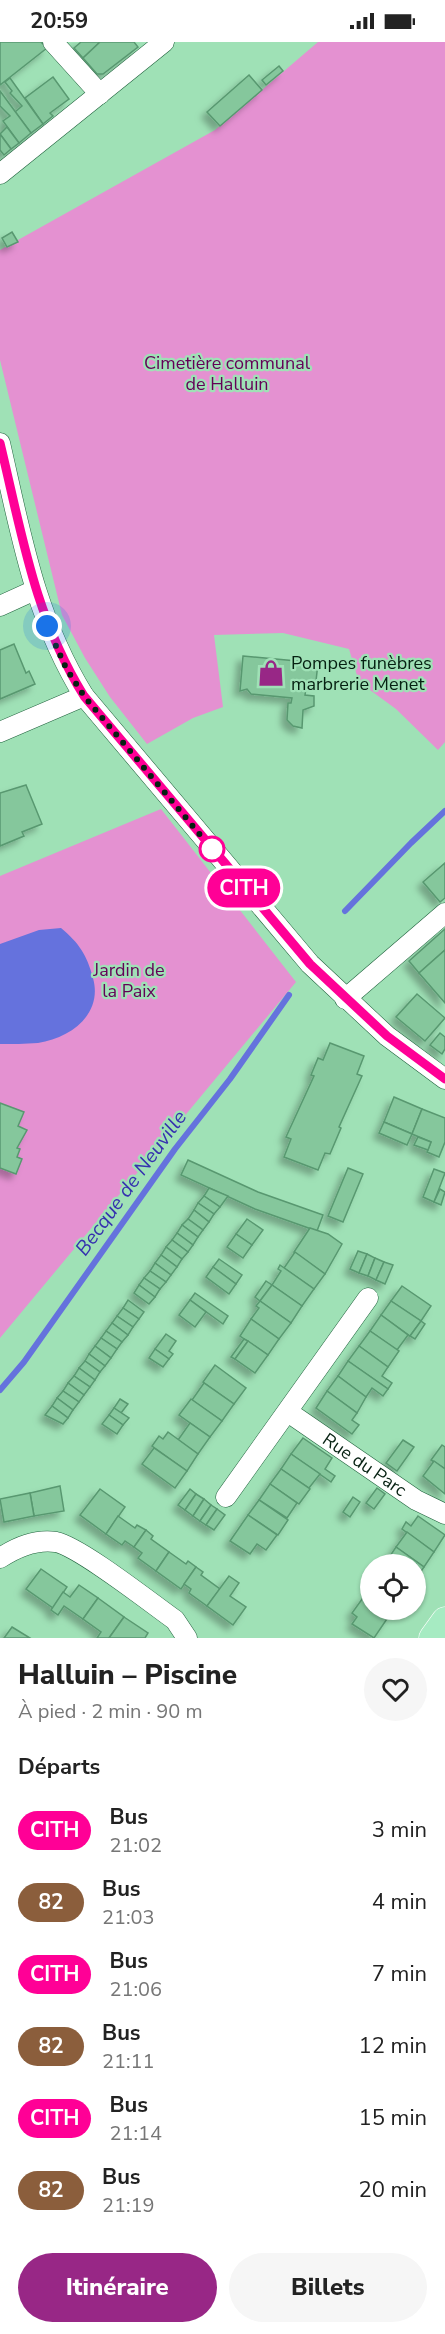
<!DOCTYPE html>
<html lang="fr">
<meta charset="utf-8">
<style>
body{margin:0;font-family:"Nunito Sans",sans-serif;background:#f6f6f6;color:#222;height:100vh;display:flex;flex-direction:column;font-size:22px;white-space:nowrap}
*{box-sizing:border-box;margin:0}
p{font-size:20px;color:#767676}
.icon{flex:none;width:33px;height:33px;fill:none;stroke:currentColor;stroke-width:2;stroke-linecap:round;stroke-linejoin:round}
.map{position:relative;height:1596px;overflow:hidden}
.panel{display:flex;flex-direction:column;background:#fff;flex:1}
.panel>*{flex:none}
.badge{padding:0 12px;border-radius:20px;font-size:21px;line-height:39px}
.tools{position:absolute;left:360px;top:1512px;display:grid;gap:12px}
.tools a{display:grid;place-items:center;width:66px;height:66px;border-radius:50%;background:#fff;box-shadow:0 2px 4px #0004;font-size:30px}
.you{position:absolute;width:30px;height:30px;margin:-15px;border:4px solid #fff;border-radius:50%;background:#1a73e8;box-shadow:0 0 0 9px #1a73e833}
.map>.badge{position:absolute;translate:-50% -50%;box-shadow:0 0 0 3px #fff}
h2{padding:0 18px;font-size:22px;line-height:54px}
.round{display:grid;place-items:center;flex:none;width:63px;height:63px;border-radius:32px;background:#f6f6f6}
.headline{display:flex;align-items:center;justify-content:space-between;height:102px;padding:0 18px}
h1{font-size:28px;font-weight:800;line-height:45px}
.cta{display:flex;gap:12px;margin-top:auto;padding:12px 18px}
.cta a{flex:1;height:69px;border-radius:36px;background:#982786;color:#fff;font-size:24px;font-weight:800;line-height:69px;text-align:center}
.cta a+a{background:#f6f6f6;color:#222}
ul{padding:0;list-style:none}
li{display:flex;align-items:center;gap:18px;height:72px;padding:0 18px}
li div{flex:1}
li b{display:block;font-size:22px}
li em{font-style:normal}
li .badge{min-width:66px;font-weight:700;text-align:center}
.status{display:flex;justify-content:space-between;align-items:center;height:42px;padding:0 30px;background:#fff;direction:ltr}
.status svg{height:16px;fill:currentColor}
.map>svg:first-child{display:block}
</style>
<div class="status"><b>20:59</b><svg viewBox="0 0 49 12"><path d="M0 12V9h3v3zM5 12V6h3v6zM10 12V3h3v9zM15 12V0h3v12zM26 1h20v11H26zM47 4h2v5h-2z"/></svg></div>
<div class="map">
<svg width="445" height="1596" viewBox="0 0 445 1596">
<defs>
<filter id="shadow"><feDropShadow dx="-5.5" dy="5.5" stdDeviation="3" flood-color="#0004"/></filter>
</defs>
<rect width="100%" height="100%" fill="#9fe1b6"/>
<g fill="#e491d1">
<path d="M 318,0 L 445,0 L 445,700 L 438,708 L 396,667 L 359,640 L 349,607 L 283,591 L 214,593 L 223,665 L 193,676 L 147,702 L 110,655 L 85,616 L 62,573 L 0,318 L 0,208 L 215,88 Z"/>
<path d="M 161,767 L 296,940 L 0,1296 L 0,834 Z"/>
</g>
<path fill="#6572dd" d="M 61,886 C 79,901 87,913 93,936 C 103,972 71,996 38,1001 C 25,1002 12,1002 0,1002 L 0,902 L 39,888 Z"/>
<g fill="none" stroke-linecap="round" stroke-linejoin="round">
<g stroke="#6572dd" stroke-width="6">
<path d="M 345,869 L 411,801 L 445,769"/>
<path d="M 0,1348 L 24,1320 L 175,1107 L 230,1037 L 289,953"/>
</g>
</g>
<g fill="#85c79c" stroke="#589870" stroke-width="1.5" filter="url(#shadow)">
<path d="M 0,0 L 41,0 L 47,6 L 0,43 Z"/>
<path d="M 81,0 L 100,0 L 83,16 L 74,6 Z"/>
<path d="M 100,0 L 134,0 L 138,5 L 103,32 L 97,32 L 83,16 Z"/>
<path d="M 279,24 L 283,29 L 266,43 L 262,38 Z"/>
<path d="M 249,33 L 262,48 L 220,84 L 207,70 Z"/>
<path d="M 53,35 L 69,57 L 50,71 L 53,74 L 43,82 L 25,56 Z"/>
<path d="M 10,36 L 43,82 L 31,91 L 15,70 L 22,64 L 10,51 L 12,49 L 5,40 Z"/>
<path d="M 0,49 L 31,91 L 19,101 L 3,79 L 10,74 L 0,64 Z"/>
<path d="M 7,85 L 19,101 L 11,107 L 0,92 Z"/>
<path d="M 0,92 L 11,107 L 4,113 L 0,108 Z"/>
<path d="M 12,190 L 18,200 L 7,205 L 2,196 Z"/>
<path d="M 14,602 L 26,631 L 29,629 L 35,642 L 0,657 L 0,608 Z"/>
<path d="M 243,614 L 318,621 L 316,639 L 307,639 L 305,653 L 314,654 L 314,664 L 303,668 L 302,686 L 293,684 L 287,678 L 288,661 L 291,661 L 292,656 L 251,652 L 247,647 L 240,649 Z"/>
<path d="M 26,743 L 42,782 L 22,790 L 24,794 L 0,804 L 0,751 Z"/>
<path d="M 445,821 L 445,856 L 440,860 L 423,840 Z"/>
<path d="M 445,887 L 445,908 L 419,931 L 409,919 Z"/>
<path d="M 445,908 L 445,961 L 419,931 Z"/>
<path d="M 417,952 L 445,976 L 425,999 L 396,975 Z"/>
<path d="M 440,991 L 445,995 L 445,1007 L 442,1012 L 430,1003 Z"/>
<path d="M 330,1001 L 364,1014 L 357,1032 L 362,1034 L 339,1085 L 341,1086 L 330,1112 L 325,1111 L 318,1128 L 284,1115 L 291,1097 L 286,1095 L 314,1034 L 311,1033 L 318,1016 L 323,1018 Z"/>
<path d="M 394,1055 L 422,1067 L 412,1092 L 384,1080 Z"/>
<path d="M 0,1061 L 24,1070 L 18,1084 L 27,1088 L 17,1106 L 20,1107 L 17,1115 L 22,1117 L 16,1132 L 0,1126 Z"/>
<path d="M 422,1067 L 445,1076 L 445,1100 L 439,1115 L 427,1110 L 431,1100 L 412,1092 Z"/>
<path d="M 384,1080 L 412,1092 L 407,1103 L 379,1091 Z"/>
<path d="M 418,1095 L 431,1100 L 428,1108 L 414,1103 Z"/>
<path d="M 188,1118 L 258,1150 L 323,1173 L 317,1189 L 255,1167 L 181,1133 Z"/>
<path d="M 348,1126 L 363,1132 L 343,1180 L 328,1174 Z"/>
<path d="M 434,1127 L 445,1131 L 434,1160 L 423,1155 Z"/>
<path d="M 209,1146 L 228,1154 L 220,1165 L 204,1154 Z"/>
<path d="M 440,1147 L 445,1150 L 441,1163 L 434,1160 Z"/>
<path d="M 204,1154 L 220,1165 L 214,1172 L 198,1161 Z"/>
<path d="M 198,1161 L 214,1172 L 209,1180 L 194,1168 Z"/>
<path d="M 194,1168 L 209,1180 L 203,1188 L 188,1177 Z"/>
<path d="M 188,1177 L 203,1188 L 198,1195 L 182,1183 Z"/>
<path d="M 247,1177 L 263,1188 L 252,1203 L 236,1192 Z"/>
<path d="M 182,1183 L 198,1195 L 193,1203 L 177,1191 Z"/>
<path d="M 310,1186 L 328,1192 L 342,1202 L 325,1232 L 294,1210 Z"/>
<path d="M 177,1191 L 193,1203 L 188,1210 L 172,1198 Z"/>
<path d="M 236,1192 L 252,1203 L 243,1216 L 227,1205 Z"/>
<path d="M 172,1198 L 188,1210 L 182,1217 L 166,1205 Z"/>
<path d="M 166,1205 L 182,1217 L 177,1225 L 161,1213 Z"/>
<path d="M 358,1209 L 367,1212 L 359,1231 L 350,1227 Z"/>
<path d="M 295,1210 L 325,1232 L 314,1247 L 284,1226 Z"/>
<path d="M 367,1212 L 375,1216 L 368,1234 L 359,1231 Z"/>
<path d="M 161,1213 L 177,1225 L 171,1233 L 155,1221 Z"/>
<path d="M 375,1216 L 384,1220 L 376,1238 L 368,1234 Z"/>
<path d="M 219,1217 L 242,1233 L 236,1242 L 213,1225 Z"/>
<path d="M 384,1220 L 393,1223 L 385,1242 L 376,1238 Z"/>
<path d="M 155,1221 L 171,1233 L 166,1240 L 150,1229 Z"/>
<path d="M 280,1223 L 314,1247 L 302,1264 L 272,1243 L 281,1229 L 278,1227 Z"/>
<path d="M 213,1225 L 236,1242 L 229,1252 L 206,1235 Z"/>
<path d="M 150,1229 L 166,1240 L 160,1247 L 144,1236 Z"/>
<path d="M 144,1236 L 160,1247 L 155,1255 L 139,1243 Z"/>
<path d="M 266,1239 L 272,1243 L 260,1259 L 255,1255 Z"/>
<path d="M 139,1243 L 155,1255 L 149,1262 L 134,1251 Z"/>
<path d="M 272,1243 L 302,1264 L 291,1281 L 260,1259 Z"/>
<path d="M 402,1244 L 431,1264 L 421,1279 L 391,1259 Z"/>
<path d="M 195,1251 L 228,1274 L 223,1282 L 190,1258 Z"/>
<path d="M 128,1258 L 144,1270 L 139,1277 L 123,1266 Z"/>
<path d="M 190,1258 L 206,1270 L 195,1285 L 179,1273 Z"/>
<path d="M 260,1259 L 291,1281 L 279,1297 L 251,1277 L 259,1266 L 256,1264 Z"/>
<path d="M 391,1259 L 421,1279 L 410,1294 L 381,1273 Z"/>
<path d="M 123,1266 L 139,1277 L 133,1285 L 117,1274 Z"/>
<path d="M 381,1273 L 408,1293 L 397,1308 L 370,1289 Z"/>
<path d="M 117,1274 L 133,1285 L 128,1293 L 112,1281 Z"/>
<path d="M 251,1277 L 279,1297 L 268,1313 L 240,1294 Z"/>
<path d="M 421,1279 L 425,1282 L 415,1297 L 410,1294 Z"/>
<path d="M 112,1281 L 128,1293 L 122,1300 L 106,1289 Z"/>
<path d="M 106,1289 L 122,1300 L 117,1307 L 101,1296 Z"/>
<path d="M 370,1289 L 399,1309 L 388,1325 L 359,1304 Z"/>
<path d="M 166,1292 L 176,1299 L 169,1309 L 173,1312 L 169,1317 L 155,1307 Z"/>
<path d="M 101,1296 L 117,1307 L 111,1316 L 95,1304 Z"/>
<path d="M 244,1297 L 248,1299 L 235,1317 L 231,1315 Z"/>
<path d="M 248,1299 L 268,1313 L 255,1331 L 235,1317 Z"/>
<path d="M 95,1304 L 111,1316 L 105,1324 L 89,1312 Z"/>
<path d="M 359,1304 L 388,1325 L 382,1334 L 392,1341 L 388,1347 L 348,1319 Z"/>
<path d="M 155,1307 L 169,1317 L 163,1325 L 149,1316 Z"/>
<path d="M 89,1312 L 105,1324 L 100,1330 L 85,1319 Z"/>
<path d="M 85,1319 L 100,1330 L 95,1338 L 79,1326 Z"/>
<path d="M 348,1319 L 388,1347 L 383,1354 L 372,1346 L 366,1355 L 338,1334 Z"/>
<path d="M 215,1323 L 246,1346 L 234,1362 L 203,1340 Z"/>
<path d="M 79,1326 L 95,1338 L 90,1345 L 74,1334 Z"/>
<path d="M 74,1334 L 90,1345 L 84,1353 L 68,1341 Z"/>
<path d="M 338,1334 L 366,1355 L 357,1371 L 327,1349 Z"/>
<path d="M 68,1341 L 84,1353 L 79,1360 L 63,1349 Z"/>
<path d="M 204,1341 L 234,1362 L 222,1379 L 192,1358 Z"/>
<path d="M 63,1349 L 79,1360 L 73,1368 L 57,1356 Z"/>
<path d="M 327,1349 L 357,1371 L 352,1378 L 359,1383 L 352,1392 L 316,1366 Z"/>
<path d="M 57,1356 L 73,1368 L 68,1376 L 52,1364 Z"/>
<path d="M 120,1357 L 128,1362 L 121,1371 L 114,1366 Z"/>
<path d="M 191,1357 L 222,1379 L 210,1395 L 179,1373 Z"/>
<path d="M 52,1364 L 68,1376 L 63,1382 L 45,1373 Z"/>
<path d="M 114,1366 L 129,1376 L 123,1383 L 109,1373 Z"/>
<path d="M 109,1373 L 123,1383 L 117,1392 L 102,1382 Z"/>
<path d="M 190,1381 L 210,1395 L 198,1412 L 178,1398 Z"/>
<path d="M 168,1390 L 198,1412 L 187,1429 L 152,1404 L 159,1394 L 163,1397 Z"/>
<path d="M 303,1396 L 332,1416 L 325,1427 L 335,1434 L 331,1440 L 291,1412 Z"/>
<path d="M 403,1398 L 414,1405 L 397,1429 L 386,1421 Z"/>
<path d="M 442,1403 L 445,1405 L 445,1427 L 431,1418 Z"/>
<path d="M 154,1406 L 187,1429 L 175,1446 L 142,1422 Z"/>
<path d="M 291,1412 L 320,1432 L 309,1446 L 281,1427 Z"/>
<path d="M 434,1419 L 445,1427 L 445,1452 L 423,1434 Z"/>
<path d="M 281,1427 L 310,1447 L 299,1462 L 270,1442 Z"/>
<path d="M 270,1442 L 297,1461 L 287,1476 L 259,1458 Z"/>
<path d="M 60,1444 L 64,1469 L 34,1474 L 30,1451 Z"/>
<path d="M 377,1446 L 385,1452 L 374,1467 L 366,1461 Z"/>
<path d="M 100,1447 L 125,1465 L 106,1492 L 80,1473 Z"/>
<path d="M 190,1447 L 196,1452 L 185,1468 L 178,1463 Z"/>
<path d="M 30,1451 L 34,1474 L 4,1480 L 0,1457 Z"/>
<path d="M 196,1452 L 204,1457 L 193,1474 L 185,1468 Z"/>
<path d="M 353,1455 L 360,1460 L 350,1475 L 343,1470 Z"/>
<path d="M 204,1457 L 211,1463 L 200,1479 L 193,1474 Z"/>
<path d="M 259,1458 L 288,1478 L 278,1493 L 248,1473 Z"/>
<path d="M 211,1463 L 217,1467 L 206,1483 L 200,1479 Z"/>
<path d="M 217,1467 L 225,1473 L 214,1488 L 206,1483 Z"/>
<path d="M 248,1473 L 277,1493 L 266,1508 L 257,1502 L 250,1512 L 230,1499 Z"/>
<path d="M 118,1474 L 135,1486 L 137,1483 L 146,1488 L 134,1505 L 125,1499 L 122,1503 L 106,1492 Z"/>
<path d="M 418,1474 L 445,1493 L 434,1510 L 402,1487 L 406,1480 L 411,1484 Z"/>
<path d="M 146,1488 L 153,1494 L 151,1497 L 169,1510 L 156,1529 L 138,1516 L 142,1511 L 134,1505 Z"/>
<path d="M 407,1490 L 434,1510 L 424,1525 L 396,1505 Z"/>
<path d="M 396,1505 L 424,1525 L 416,1537 L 416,1522 L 389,1522 L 386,1520 Z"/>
<path d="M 169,1510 L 186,1522 L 188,1519 L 196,1525 L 181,1547 L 156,1529 Z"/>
<path d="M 196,1525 L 203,1530 L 201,1533 L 220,1547 L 207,1564 L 189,1551 L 191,1547 L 184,1542 Z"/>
<path d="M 41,1527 L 67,1545 L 53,1566 L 26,1547 Z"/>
<path d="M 229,1534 L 239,1541 L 230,1554 L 246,1565 L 233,1583 L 207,1564 Z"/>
<path d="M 79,1543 L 98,1556 L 83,1577 L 64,1564 L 58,1573 L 51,1568 L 63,1550 L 70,1555 Z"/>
<path d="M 365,1553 L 370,1556 L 370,1568 L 386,1568 L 391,1571 L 374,1596 L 352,1582 L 357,1575 L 352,1571 Z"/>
<path d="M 98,1556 L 124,1575 L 109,1596 L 97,1596 L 101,1590 L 83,1577 Z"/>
<path d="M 124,1575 L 148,1591 L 145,1596 L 109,1596 Z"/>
<path d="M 12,1585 L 30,1596 L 4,1596 Z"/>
</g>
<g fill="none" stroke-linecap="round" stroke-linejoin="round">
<defs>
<g id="minor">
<path d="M 53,0 L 100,52"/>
<path d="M 0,132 L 164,0"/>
<path d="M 0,401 C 21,492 34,573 84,654 L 310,922 L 387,994 L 445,1037"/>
<path d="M 0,564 L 35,548"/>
<path d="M 0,690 L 84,654"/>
<path d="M 345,957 L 445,871"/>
<path id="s1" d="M 288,1370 L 416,1458 L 445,1472"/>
<path d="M 226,1455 L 368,1256"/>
<path d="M 0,1516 C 17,1505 35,1497 56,1500 C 80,1505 151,1561 175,1578 L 187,1596"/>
</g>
<path id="major" d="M 432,1596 L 445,1578"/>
</defs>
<use href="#minor" stroke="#1f613c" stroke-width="21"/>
<use href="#major" stroke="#fff" stroke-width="27"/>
<use href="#minor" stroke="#fff" stroke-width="20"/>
<use href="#major" stroke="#a6ebc2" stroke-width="26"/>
</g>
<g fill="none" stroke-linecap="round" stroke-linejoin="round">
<defs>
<path id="line" d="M 0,401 C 22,492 34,573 84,654 L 310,922 L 387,994 L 445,1037"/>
</defs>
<use href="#line" stroke="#fff" stroke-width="14"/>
<use href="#line" stroke="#ff0096" stroke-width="9"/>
<path stroke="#062112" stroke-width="6" stroke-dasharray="0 10.8" d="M 47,584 L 66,626 L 84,654 L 212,807"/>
</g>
<defs>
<symbol id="shop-bare" viewBox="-9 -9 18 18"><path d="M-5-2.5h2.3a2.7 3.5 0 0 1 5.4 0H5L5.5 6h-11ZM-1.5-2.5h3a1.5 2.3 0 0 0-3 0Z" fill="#982786" stroke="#9fe1b6" stroke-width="2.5" paint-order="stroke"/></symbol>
</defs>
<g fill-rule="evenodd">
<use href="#shop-bare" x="252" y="612" width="38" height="38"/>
</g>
<circle fill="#fff" stroke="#ff0096" stroke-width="3" cx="212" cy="807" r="12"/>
<g text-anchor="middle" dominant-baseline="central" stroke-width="4.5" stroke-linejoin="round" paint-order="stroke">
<g font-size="18" fill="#640057" stroke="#9fe1b6">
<text x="227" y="321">Cimetière communal<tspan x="227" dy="21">de Halluin</tspan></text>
<text x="129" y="928">Jardin de<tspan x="129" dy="21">la Paix</tspan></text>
</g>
<g font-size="18" fill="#062112" stroke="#9fe1b6" text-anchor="start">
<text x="291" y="621">Pompes funèbres<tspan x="291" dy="21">marbrerie Menet</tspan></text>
</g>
<g font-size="18" fill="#062112" stroke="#9fe1b6">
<text stroke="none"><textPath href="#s1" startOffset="93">Rue du Parc</textPath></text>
</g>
<g font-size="20" font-style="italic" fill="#3531af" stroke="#9fe1b6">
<text transform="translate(131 1141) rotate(-54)">Becque de Neuville</text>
</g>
</g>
</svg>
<div class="tools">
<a><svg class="icon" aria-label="locate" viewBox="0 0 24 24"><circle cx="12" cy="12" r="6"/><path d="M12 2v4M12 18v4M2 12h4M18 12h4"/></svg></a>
</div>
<div class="you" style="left:47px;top:584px"></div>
<b class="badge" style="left:244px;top:846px;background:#ff0096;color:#fff">CITH</b>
</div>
<section class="panel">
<div class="headline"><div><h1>Halluin – Piscine</h1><p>À pied · 2 min · 90 m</p></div><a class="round"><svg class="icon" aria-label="heart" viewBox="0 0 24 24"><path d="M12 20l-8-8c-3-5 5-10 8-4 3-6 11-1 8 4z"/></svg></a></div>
<h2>Départs</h2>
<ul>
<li><span class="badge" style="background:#ff0096;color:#fff">CITH</span><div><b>Bus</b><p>21:02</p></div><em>3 min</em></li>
<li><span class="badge" style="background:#8b5e3c;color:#fff">82</span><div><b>Bus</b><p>21:03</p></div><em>4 min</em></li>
<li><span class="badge" style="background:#ff0096;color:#fff">CITH</span><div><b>Bus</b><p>21:06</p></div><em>7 min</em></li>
<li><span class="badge" style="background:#8b5e3c;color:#fff">82</span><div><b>Bus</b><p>21:11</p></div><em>12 min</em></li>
<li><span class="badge" style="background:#ff0096;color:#fff">CITH</span><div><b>Bus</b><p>21:14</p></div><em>15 min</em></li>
<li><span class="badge" style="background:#8b5e3c;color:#fff">82</span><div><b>Bus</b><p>21:19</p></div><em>20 min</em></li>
</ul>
<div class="cta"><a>Itinéraire</a><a>Billets</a></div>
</section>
